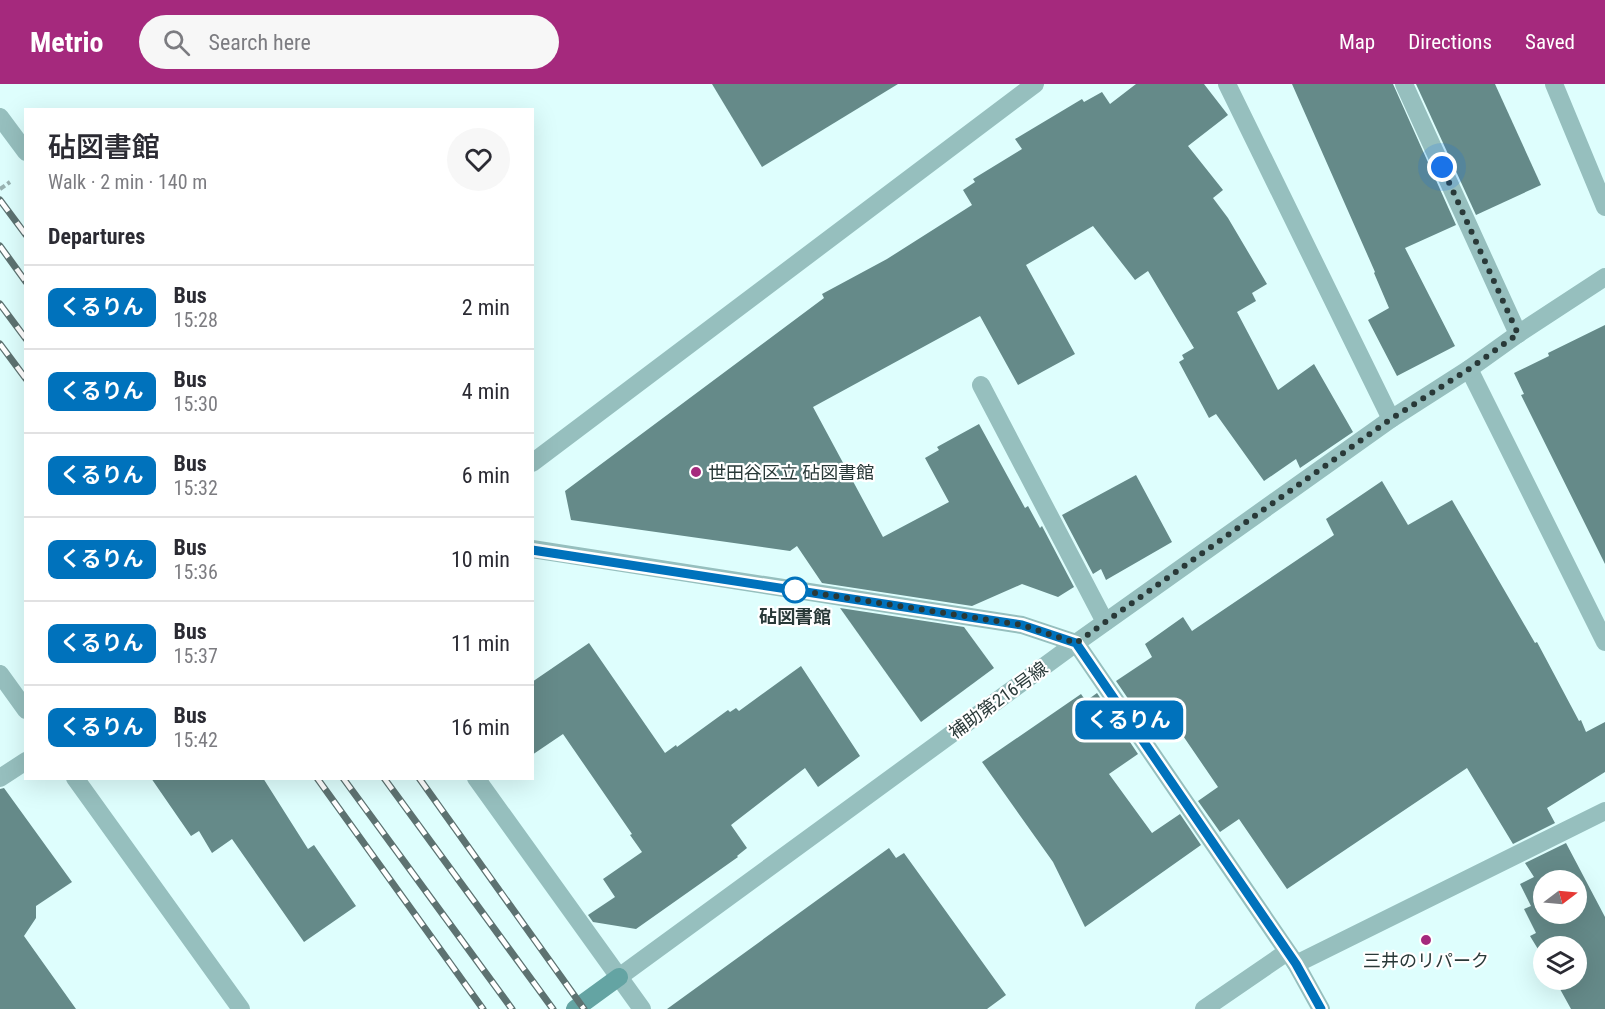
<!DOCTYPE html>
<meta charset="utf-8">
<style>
body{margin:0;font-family:"Roboto Condensed","Noto Sans JP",sans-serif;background:#f7f7f7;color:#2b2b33;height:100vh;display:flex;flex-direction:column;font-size:22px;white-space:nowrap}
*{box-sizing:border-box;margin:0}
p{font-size:20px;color:#7c7c81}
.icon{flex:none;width:33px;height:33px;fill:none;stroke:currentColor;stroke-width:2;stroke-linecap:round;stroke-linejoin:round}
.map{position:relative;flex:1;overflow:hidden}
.details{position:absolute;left:24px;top:24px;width:510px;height:672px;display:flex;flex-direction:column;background:#fff;border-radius:0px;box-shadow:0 6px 24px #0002}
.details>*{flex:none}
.badge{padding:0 12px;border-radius:9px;font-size:21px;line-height:39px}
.needle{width:39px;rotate:74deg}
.controls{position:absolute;left:1533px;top:786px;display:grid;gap:12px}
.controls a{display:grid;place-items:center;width:54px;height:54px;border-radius:50%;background:#fff;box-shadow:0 6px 24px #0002;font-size:30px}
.you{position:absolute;width:30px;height:30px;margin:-15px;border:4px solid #fff;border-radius:50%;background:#1a73e8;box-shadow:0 0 0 9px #1a73e833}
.map>.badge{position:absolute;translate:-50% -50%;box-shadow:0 0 0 3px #fff}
h2{padding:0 24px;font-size:22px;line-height:54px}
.round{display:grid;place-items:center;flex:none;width:63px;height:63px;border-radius:32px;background:#f7f7f7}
.overview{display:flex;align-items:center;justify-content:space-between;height:102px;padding:0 24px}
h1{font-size:28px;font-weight:600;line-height:45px}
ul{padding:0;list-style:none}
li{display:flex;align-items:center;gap:18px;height:84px;padding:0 24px;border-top:2px solid #e1e1e2}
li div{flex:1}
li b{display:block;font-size:22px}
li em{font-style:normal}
li .badge{min-width:66px;font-weight:700;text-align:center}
header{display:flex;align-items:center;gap:36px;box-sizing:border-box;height:84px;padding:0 30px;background:#a5297d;color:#fff}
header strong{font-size:28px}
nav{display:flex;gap:33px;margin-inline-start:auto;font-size:21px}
.search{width:420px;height:54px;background:#f7f7f7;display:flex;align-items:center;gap:15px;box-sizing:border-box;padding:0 21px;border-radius:33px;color:#7c7c81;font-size:22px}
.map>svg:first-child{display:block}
</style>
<header>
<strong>Metrio</strong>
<div class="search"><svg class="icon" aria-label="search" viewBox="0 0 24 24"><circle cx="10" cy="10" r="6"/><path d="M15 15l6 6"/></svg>Search here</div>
<nav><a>Map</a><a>Directions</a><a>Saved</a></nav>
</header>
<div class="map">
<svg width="1605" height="925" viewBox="0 0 1605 925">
<rect width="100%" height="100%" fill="#defefd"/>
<g fill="#658a89" fill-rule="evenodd">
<path d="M 712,0 L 898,0 L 762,83 Z"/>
<path d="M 1136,0 L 1204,0 L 1228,31 L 1188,62 L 1223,106 L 1213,114 L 1228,134 L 1267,200 L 1252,209 L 1256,217 L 1237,228 L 1278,306 L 1314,280 L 1353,348 L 1300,384 L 1296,375 L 1264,397 L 1216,330 L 1209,334 L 1179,278 L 1184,275 L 1182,271 L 1194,264 L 1148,187 L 1135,196 L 1093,142 L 1026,181 L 1075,270 L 1018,301 L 980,232 L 813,323 L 883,453 L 949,418 L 925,374 L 939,366 L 937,363 L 979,340 L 1025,424 L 1028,422 L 1040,444 L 1042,442 L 1074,503 L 1058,513 L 1022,500 L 972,522 L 822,499 L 797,462 L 790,467 L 571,436 L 565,407 L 824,214 L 822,210 L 887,175 L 972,121 L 963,106 L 975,98 L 973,95 L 1022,65 L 1015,55 L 1082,15 L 1084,18 L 1102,8 L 1110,20 Z"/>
<path d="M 1292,0 L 1393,0 L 1456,141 L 1405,164 L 1455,262 L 1397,292 L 1368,236 L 1389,224 L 1374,189 L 1375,188 Z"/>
<path d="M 1416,0 L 1495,0 L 1541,101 L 1476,131 Z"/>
<path d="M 1605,241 L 1605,480 L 1521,311 L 1524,310 L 1514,289 L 1549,272 L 1548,269 Z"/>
<path d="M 1136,391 L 1172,458 L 1106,496 L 1101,485 L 1093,490 L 1062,431 Z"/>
<path d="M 1382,397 L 1408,441 L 1452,416 L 1535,559 L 1537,558 L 1579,637 L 1581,636 L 1586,648 L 1605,638 L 1605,688 L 1547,724 L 1555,739 L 1513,760 L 1467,684 L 1287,805 L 1239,735 L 1220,748 L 1198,717 L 1218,703 L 1177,643 L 1157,657 L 1116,597 L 1152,573 L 1145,560 L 1183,533 L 1192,547 L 1334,451 L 1326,435 Z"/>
<path d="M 840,524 L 964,543 L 994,584 L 921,638 Z"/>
<path d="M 589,559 L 665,669 L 676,661 L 677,663 L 728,626 L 730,628 L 736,624 L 739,627 L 801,582 L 860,672 L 818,703 L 805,684 L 731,741 L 747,764 L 737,772 L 738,773 L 636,845 L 593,838 L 588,831 L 615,813 L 603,795 L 642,768 L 630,751 L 632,750 L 563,650 L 532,671 L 532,598 Z"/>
<path d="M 1097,609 L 1138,670 L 1109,690 L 1152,749 L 1180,730 L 1201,761 L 1085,843 L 1053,778 L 982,678 L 1081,610 L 1086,617 Z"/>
<path d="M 151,694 L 263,694 L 308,765 L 314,761 L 356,822 L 304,858 L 232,755 L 212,769 L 199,747 L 191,752 Z"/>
<path d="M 4,704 L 72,798 L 36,822 L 36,834 L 24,852 L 76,925 L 0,925 L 0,705 Z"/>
<path d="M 1566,759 L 1605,833 L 1605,925 L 1571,925 L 1555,896 L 1576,896 L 1576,862 L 1544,862 L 1544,875 L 1530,852 L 1536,849 L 1524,825 L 1531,822 L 1520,800 L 1534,793 L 1525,779 ZM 1544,796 L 1576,796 L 1576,830 L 1544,830 Z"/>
<path d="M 889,764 L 896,774 L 904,769 L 1006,911 L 987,925 L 667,925 Z"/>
</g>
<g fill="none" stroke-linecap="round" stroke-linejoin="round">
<path stroke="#99b3b2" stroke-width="4" stroke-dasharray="6 3" stroke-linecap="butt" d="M 0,105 L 10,98"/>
<g stroke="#96bfbe" stroke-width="18">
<path d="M 1227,0 L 1391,335"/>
<path d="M 1404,0 L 1518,250"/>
<path d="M 981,301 L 1105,538"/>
<path d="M 1204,925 L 1287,868"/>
</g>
<g stroke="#96bfbe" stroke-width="18">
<path d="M 1554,0 L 1605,123"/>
<path d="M 0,33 L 26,68"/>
<path d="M 1469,285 L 1605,558"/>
<path d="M 532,379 L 1035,0"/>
<path d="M 532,465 L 1022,541 L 1076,559 L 1296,880 L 1321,925"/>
<path d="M 0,590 L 26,626"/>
<path d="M 0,694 L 26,677"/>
<path d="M 75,694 L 241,925"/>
<path d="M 476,694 L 642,925"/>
<path d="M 1296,880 L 1605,727"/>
<path d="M 619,893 L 1076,559 L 1391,335 L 1469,285 L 1518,250 L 1605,193"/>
</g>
<path stroke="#64a4a3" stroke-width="18" d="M 575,925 L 619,893"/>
<defs>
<g id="rail">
<path d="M 0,116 L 26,151"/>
<path d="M 0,162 L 26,198"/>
<path d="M 0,220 L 26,255"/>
<path d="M 0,260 L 26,295"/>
<path d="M 317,694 L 483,925"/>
<path d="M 343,694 L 512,925"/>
<path d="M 384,694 L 553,925"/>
<path d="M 419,694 L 584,925"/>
</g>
</defs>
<use href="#rail" stroke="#5d7271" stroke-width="7"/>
<use href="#rail" stroke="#fff" stroke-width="4.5" stroke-dasharray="14" stroke-linecap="butt"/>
</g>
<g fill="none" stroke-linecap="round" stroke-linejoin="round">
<defs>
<path id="line" d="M 532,466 L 1022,541 L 1076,559 L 1296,880 L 1321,925"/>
</defs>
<use href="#line" stroke="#fff" stroke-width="14"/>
<use href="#line" stroke="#0072bc" stroke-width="9"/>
<path stroke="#293938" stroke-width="6" stroke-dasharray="0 10.8" d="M 795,506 L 789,505 L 1022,541 L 1076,559 L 1391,335 L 1469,285 L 1518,250 L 1442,83"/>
</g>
<g fill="#a5297d" stroke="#fff" stroke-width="2">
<circle cx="696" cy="388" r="6"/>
<circle cx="1426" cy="856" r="6"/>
</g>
<circle fill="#fff" stroke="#0072bc" stroke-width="3" cx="795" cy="506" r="12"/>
<g text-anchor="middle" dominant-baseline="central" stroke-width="4.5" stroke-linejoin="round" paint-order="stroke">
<g font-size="18" fill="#293938" stroke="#fff" text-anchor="start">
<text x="708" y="388">世田谷区立 砧図書館</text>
<text x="1426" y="876" text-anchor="middle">三井のリパーク</text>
</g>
<g font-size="18" font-weight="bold" fill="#293938" stroke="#fff">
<text x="795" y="532">砧図書館</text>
</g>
<g font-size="18" fill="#293938" stroke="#fff">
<text transform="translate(998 616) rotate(-36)">補助第216号線</text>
</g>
</g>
</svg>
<div class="controls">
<a><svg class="needle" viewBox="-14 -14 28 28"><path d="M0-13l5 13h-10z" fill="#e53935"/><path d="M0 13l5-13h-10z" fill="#7c7c81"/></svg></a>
<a><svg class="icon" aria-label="layers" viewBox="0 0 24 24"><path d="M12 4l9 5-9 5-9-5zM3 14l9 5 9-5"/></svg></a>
</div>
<div class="you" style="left:1442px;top:83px"></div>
<b class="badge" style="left:1129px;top:636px;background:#0072bc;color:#fff">くるりん</b>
<section class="details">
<div class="overview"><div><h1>砧図書館</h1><p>Walk · 2 min · 140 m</p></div><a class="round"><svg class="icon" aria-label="heart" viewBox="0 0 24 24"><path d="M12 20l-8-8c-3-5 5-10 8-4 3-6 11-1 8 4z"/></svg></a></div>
<h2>Departures</h2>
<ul>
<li><span class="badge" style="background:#0072bc;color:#fff">くるりん</span><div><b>Bus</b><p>15:28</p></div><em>2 min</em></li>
<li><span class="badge" style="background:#0072bc;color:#fff">くるりん</span><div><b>Bus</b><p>15:30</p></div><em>4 min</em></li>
<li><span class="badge" style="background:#0072bc;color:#fff">くるりん</span><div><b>Bus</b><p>15:32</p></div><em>6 min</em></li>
<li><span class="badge" style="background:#0072bc;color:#fff">くるりん</span><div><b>Bus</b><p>15:36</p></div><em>10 min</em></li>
<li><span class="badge" style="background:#0072bc;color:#fff">くるりん</span><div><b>Bus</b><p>15:37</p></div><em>11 min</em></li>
<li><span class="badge" style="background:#0072bc;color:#fff">くるりん</span><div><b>Bus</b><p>15:42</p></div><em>16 min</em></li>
</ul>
</section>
</div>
